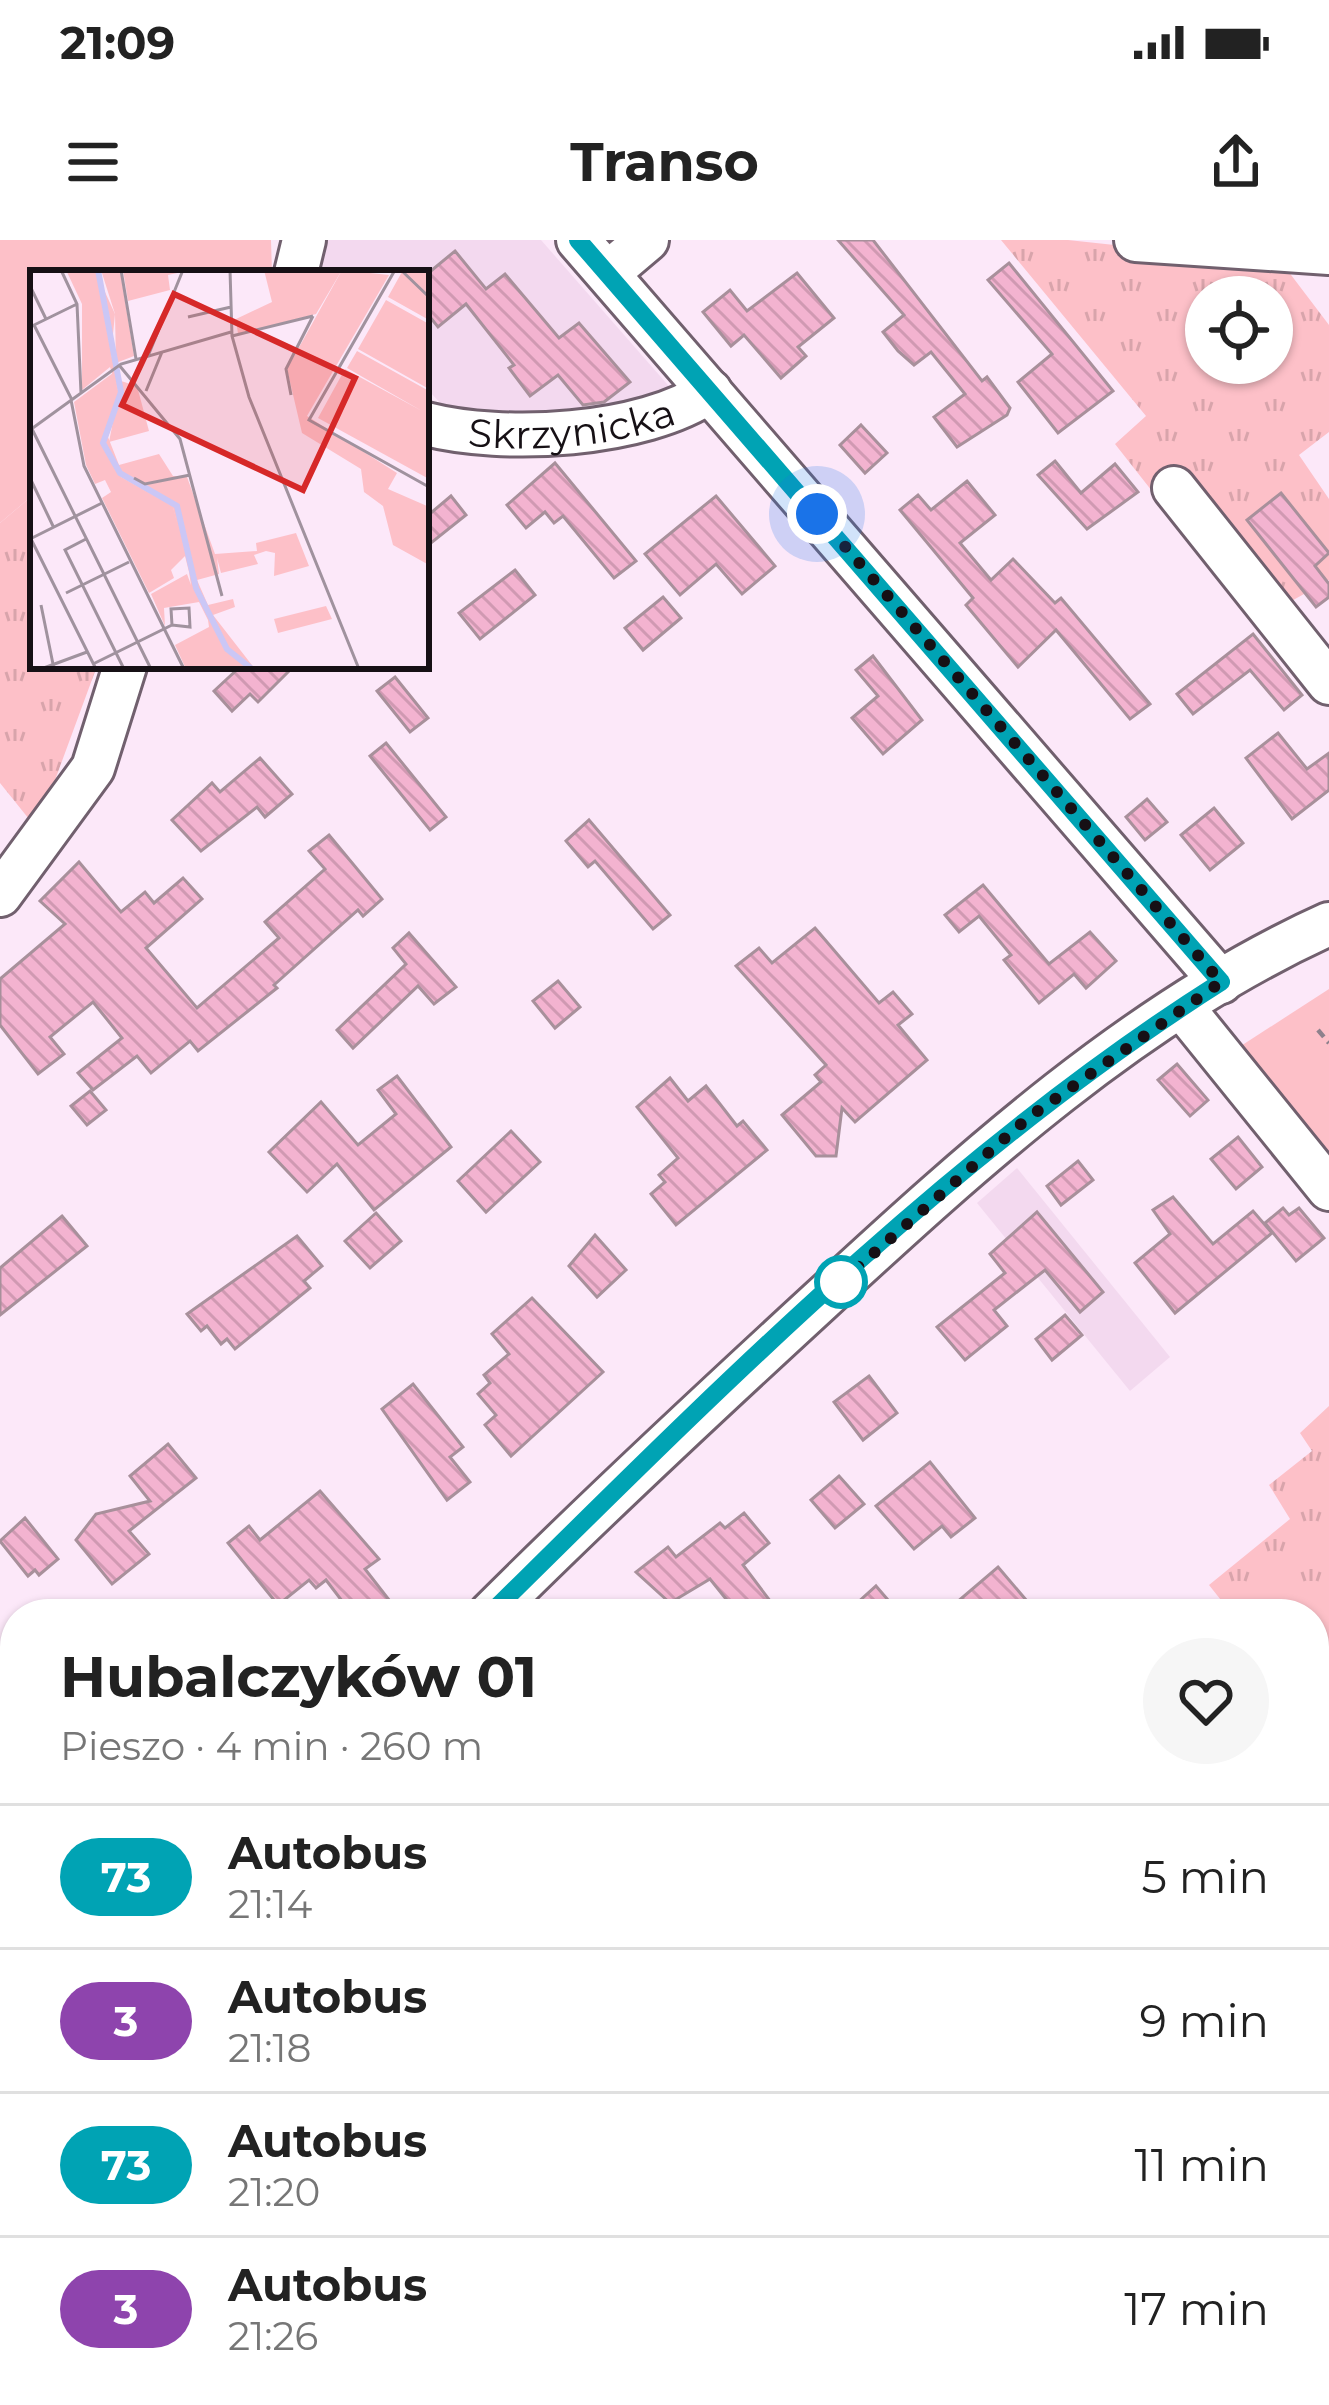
<!DOCTYPE html>
<html lang="pl">
<meta charset="utf-8">
<style>
body{margin:0;font-family:Montserrat,sans-serif;background:#f6f6f6;color:#222;height:100vh;display:flex;flex-direction:column;font-size:45px;white-space:nowrap}
*{box-sizing:border-box;margin:0}
p{font-size:39px;color:#767676}
.icon{flex:none;width:66px;height:66px;fill:none;stroke:currentColor;stroke-width:2;stroke-linecap:round;stroke-linejoin:round}
.map{position:relative;flex:1;overflow:hidden}
.drawer{position:absolute;left:0px;top:1359px;width:1329px;height:807px;display:flex;flex-direction:column;background:#fff;border-radius:48px 48px 0 0;box-shadow:0 3px 9px #0004}
.drawer>*{flex:none}
.badge{padding:0 24px;border-radius:39px;font-size:42px;line-height:78px}
.tools{position:absolute;left:1185px;top:36px;display:grid;gap:24px}
.tools a{display:grid;place-items:center;width:108px;height:108px;border-radius:50%;background:#fff;box-shadow:0 3px 9px #0004;font-size:60px}
.you{position:absolute;width:60px;height:60px;margin:-30px;border:9px solid #fff;border-radius:50%;background:#1a73e8;box-shadow:0 0 0 18px #1a73e833}
.map>.badge{position:absolute;translate:-50% -50%;box-shadow:0 0 0 6px #fff}
.round{display:grid;place-items:center;flex:none;width:126px;height:126px;border-radius:63px;background:#f6f6f6}
.headline{display:flex;align-items:center;justify-content:space-between;height:204px;padding:0 60px}
h1{font-size:57px;font-weight:700;line-height:90px}
ul{padding:0;list-style:none}
li{display:flex;align-items:center;gap:36px;height:144px;padding:0 60px;border-top:3px solid #e0e0e0}
li div{flex:1}
li b{display:block;font-size:45px}
li em{font-style:normal}
li .badge{min-width:132px;font-weight:700;text-align:center}
.status{display:flex;justify-content:space-between;align-items:center;height:84px;padding:0 60px;background:#fff;direction:ltr}
.status svg{height:33px;fill:currentColor}
header{display:flex;justify-content:space-between;align-items:center;height:156px;padding:0 60px;background:#fff;font-size:54px;font-weight:700}
.map>svg:first-child{display:block}
</style>
<div class="status"><b>21:09</b><svg viewBox="0 0 49 12"><path d="M0 12V9h3v3zM5 12V6h3v6zM10 12V3h3v9zM15 12V0h3v12zM26 1h20v11H26zM47 4h2v5h-2z"/></svg></div>
<header><svg class="icon" aria-label="menu" viewBox="0 0 24 24"><path d="M4 6h16M4 12h16M4 18h16"/></svg>Transo<svg class="icon" aria-label="share" viewBox="0 0 24 24"><path d="M12 15V3M7 8l5-5 5 5M5 13v7h14v-7"/></svg></header>
<div class="map">
<svg width="1329" height="2165" viewBox="0 0 1329 2165">
<defs>
<pattern id="grass-tufts" width="24" height="20" patternUnits="userSpaceOnUse" patternTransform="scale(3)"><rect width="24" height="20" fill="#fdc0c8"/><path d="M3 7l-1-3M5 7V3M7 7l1-3M15 17l-1-3M17 17v-4M19 17l1-3" fill="none" stroke="#d8a4ab"/></pattern>
<pattern id="building-back-hatch" width="6" height="6" patternUnits="userSpaceOnUse" patternTransform="scale(3)"><rect width="6" height="6" fill="#f3b3d0"/><path d="M-1 5l2 2M0 0l6 6M5-1l2 2" fill="none" stroke="#d099b2"/></pattern>
</defs>
<rect width="100%" height="100%" fill="#fce8f9"/>
<g fill="#f3d9ef">
<path d="M 318,0 L 541,0 L 674,152 L 600,180 L 451,174 L 426,148 L 426,33 L 315,33 Z"/>
<path d="M 1017,928 L 1170,1117 L 1130,1151 L 977,963 Z"/>
</g>
<g fill="url(#grass-tufts)" fill-rule="evenodd">
<path d="M 1001,0 L 1068,0 L 1282,23 L 1329,85 L 1329,192 L 1299,215 L 1329,259 L 1329,340 L 1279,368 L 1295,433 L 1115,204 L 1146,176 ZM 1206,57 L 1272,57 L 1272,123 L 1206,123 Z"/>
<path d="M 33,255 L 33,426 L 97,426 L 37,589 L 0,543 L 0,283 Z"/>
<path d="M 1329,1166 L 1329,1452 L 1314,1451 L 1314,1374 L 1232,1374 L 1209,1345 L 1290,1279 L 1269,1245 L 1312,1211 L 1300,1193 Z"/>
<path d="M 1314,1472 L 1329,1474 L 1329,1926 L 1314,1925 Z"/>
<path d="M 1314,2019 L 1329,2020 L 1329,2165 L 759,2165 L 760,2151 L 1314,2151 Z"/>
<path d="M 527,2151 L 667,2151 L 665,2165 L 525,2165 Z"/>
</g>
<g fill="#fdc0c8">
<path d="M 0,0 L 271,0 L 272,33 L 33,33 L 33,255 L 0,283 Z"/>
<path d="M 1329,749 L 1329,934 L 1230,813 Z"/>
</g>
<g fill="url(#building-back-hatch)" stroke="#a8909b" stroke-width="3">
<path d="M 838,0 L 873,0 L 982,141 L 987,137 L 1010,168 L 1007,175 L 957,207 L 934,177 L 965,154 L 931,112 L 914,125 L 898,111 L 883,92 L 904,75 Z"/>
<path d="M 455,11 L 486,49 L 505,34 L 559,98 L 579,83 L 630,142 L 604,162 L 583,165 L 558,135 L 530,156 L 509,128 L 514,125 L 466,64 L 438,87 L 426,72 L 426,35 Z"/>
<path d="M 1009,23 L 1113,151 L 1058,193 L 1018,142 L 1052,114 L 988,40 Z"/>
<path d="M 797,33 L 834,78 L 798,107 L 806,116 L 781,138 L 744,95 L 731,106 L 703,72 L 730,50 L 747,71 Z"/>
<path d="M 861,185 L 887,213 L 865,233 L 840,205 Z"/>
<path d="M 1055,221 L 1081,253 L 1115,224 L 1138,252 L 1087,289 L 1038,235 Z"/>
<path d="M 555,223 L 636,321 L 614,338 L 563,276 L 554,283 L 545,272 L 526,288 L 507,265 Z"/>
<path d="M 967,241 L 995,275 L 960,303 L 991,340 L 1013,319 L 1055,363 L 1061,358 L 1150,464 L 1130,479 L 1056,390 L 1018,427 L 966,365 L 973,358 L 900,270 L 918,255 L 931,270 Z"/>
<path d="M 1281,253 L 1329,313 L 1315,326 L 1329,344 L 1329,357 L 1316,367 L 1247,280 Z"/>
<path d="M 451,256 L 466,275 L 426,307 L 426,277 Z"/>
<path d="M 716,256 L 775,326 L 742,354 L 716,324 L 680,355 L 645,314 Z"/>
<path d="M 515,330 L 535,355 L 480,399 L 459,373 Z"/>
<path d="M 663,357 L 681,378 L 643,410 L 625,388 Z"/>
<path d="M 1253,394 L 1302,455 L 1284,470 L 1250,430 L 1193,474 L 1177,454 Z"/>
<path d="M 873,416 L 922,480 L 883,514 L 852,478 L 878,456 L 856,430 Z"/>
<path d="M 241,426 L 294,426 L 258,462 L 250,454 L 232,471 L 214,451 Z"/>
<path d="M 395,437 L 428,478 L 410,492 L 377,451 Z"/>
<path d="M 1278,493 L 1307,529 L 1329,513 L 1329,550 L 1292,579 L 1246,518 Z"/>
<path d="M 386,503 L 446,577 L 430,590 L 370,516 Z"/>
<path d="M 260,518 L 292,554 L 265,577 L 257,567 L 201,611 L 172,580 L 212,543 L 220,552 Z"/>
<path d="M 1147,559 L 1167,582 L 1145,600 L 1126,577 Z"/>
<path d="M 1214,568 L 1243,603 L 1210,630 L 1181,595 Z"/>
<path d="M 589,580 L 670,675 L 653,689 L 595,621 L 588,627 L 566,601 Z"/>
<path d="M 329,595 L 382,659 L 363,676 L 358,670 L 274,745 L 277,748 L 198,811 L 190,801 L 151,833 L 137,816 L 93,850 L 78,833 L 122,798 L 93,762 L 50,797 L 64,814 L 38,834 L 0,785 L 0,739 L 65,684 L 40,661 L 79,622 L 121,672 L 145,652 L 154,663 L 183,638 L 202,659 L 146,708 L 197,768 L 279,698 L 265,682 L 325,629 L 309,611 Z"/>
<path d="M 983,645 L 1049,724 L 1090,692 L 1116,721 L 1086,748 L 1074,734 L 1039,763 L 1004,720 L 1011,715 L 979,676 L 959,692 L 945,675 Z"/>
<path d="M 815,688 L 879,763 L 893,752 L 912,774 L 898,785 L 927,820 L 855,882 L 842,868 L 836,916 L 816,916 L 782,875 L 821,842 L 815,835 L 826,825 L 736,726 L 759,708 L 772,723 Z"/>
<path d="M 409,693 L 456,747 L 434,764 L 418,746 L 353,808 L 337,790 L 406,724 L 393,708 Z"/>
<path d="M 558,741 L 580,767 L 555,788 L 533,761 Z"/>
<path d="M 1177,824 L 1208,860 L 1190,876 L 1158,840 Z"/>
<path d="M 397,836 L 451,907 L 374,970 L 337,924 L 307,952 L 269,912 L 321,862 L 358,905 L 396,874 L 378,850 Z"/>
<path d="M 670,838 L 688,861 L 706,846 L 737,886 L 743,881 L 767,910 L 676,985 L 651,954 L 665,942 L 659,935 L 678,918 L 637,867 Z"/>
<path d="M 90,851 L 106,870 L 87,885 L 71,866 Z"/>
<path d="M 511,891 L 540,922 L 486,972 L 458,941 Z"/>
<path d="M 1238,897 L 1262,927 L 1236,949 L 1211,919 Z"/>
<path d="M 1078,921 L 1093,940 L 1061,965 L 1047,946 Z"/>
<path d="M 1173,957 L 1213,1004 L 1253,971 L 1272,993 L 1175,1073 L 1135,1023 L 1170,994 L 1153,970 Z"/>
<path d="M 1283,968 L 1289,975 L 1299,968 L 1324,998 L 1296,1021 L 1265,983 Z"/>
<path d="M 1037,972 L 1103,1052 L 1080,1072 L 1045,1030 L 994,1070 L 1007,1086 L 965,1120 L 937,1087 L 1005,1033 L 990,1014 Z"/>
<path d="M 376,973 L 401,1001 L 370,1028 L 345,1001 Z"/>
<path d="M 62,976 L 87,1006 L 0,1075 L 0,1028 Z"/>
<path d="M 595,995 L 626,1030 L 597,1057 L 569,1026 Z"/>
<path d="M 297,996 L 322,1026 L 304,1041 L 310,1048 L 235,1109 L 227,1099 L 221,1104 L 207,1086 L 201,1091 L 187,1074 Z"/>
<path d="M 532,1058 L 603,1132 L 511,1216 L 485,1185 L 496,1175 L 478,1154 L 490,1143 L 484,1135 L 509,1114 L 492,1094 Z"/>
<path d="M 1065,1075 L 1082,1095 L 1052,1120 L 1036,1099 Z"/>
<path d="M 869,1136 L 897,1173 L 863,1200 L 834,1162 Z"/>
<path d="M 413,1144 L 463,1207 L 450,1217 L 470,1242 L 447,1260 L 382,1169 Z"/>
<path d="M 168,1204 L 196,1238 L 129,1291 L 149,1314 L 112,1344 L 76,1300 L 96,1274 L 150,1261 L 130,1236 Z"/>
<path d="M 930,1222 L 975,1278 L 951,1297 L 942,1286 L 914,1309 L 876,1266 Z"/>
<path d="M 839,1236 L 864,1264 L 835,1288 L 811,1260 Z"/>
<path d="M 320,1251 L 379,1319 L 365,1329 L 400,1374 L 352,1374 L 326,1340 L 316,1348 L 309,1340 L 278,1365 L 228,1303 L 249,1286 L 260,1300 Z"/>
<path d="M 744,1273 L 769,1303 L 743,1325 L 780,1374 L 738,1374 L 710,1339 L 670,1363 L 636,1332 L 668,1307 L 676,1317 L 720,1283 L 725,1288 Z"/>
<path d="M 25,1278 L 58,1319 L 39,1335 L 35,1330 L 28,1336 L 0,1301 Z"/>
<path d="M 998,1327 L 1038,1374 L 943,1374 Z"/>
<path d="M 876,1346 L 900,1374 L 845,1374 Z"/>
</g>
<g fill="none" stroke-linecap="round" stroke-linejoin="round">
<defs>
<g id="minor">
<path d="M 578,0 L 1221,742"/>
<path d="M 1136,0 L 1329,13"/>
<path d="M 296,33 L 304,0"/>
<path d="M 608,33 L 647,0"/>
<path id="s1" d="M 426,184 C 503,204 643,197 710,151"/>
<path d="M 1174,248 L 1329,443"/>
<path d="M 0,655 L 93,528 L 125,426"/>
<path d="M 1182,767 L 1329,949"/>
<path d="M 490,1374 C 597,1267 708,1164 820,1061 C 973,920 1137,770 1329,684"/>
<path d="M 1314,1460 L 1329,1461"/>
<path d="M 0,1870 L 15,1855"/>
<path d="M 1314,1961 L 1329,1962"/>
<path d="M 692,2165 L 693,2151"/>
</g>
</defs>
<use href="#minor" stroke="#71606e" stroke-width="48"/>
<path stroke="#8e818c" stroke-width="4.5" stroke-dasharray="9 6" stroke-linecap="butt" d="M 1318,790 L 1329,803"/>
<use href="#minor" stroke="#fff" stroke-width="42"/>
</g>
<g fill="none" stroke-linecap="round" stroke-linejoin="round">
<defs>
<path id="line" d="M 490,1374 C 716,1151 952,912 1221,742 L 578,0"/>
</defs>
<use href="#line" stroke="#fff" stroke-width="27"/>
<use href="#line" stroke="#00a3b4" stroke-width="18"/>
<path stroke="#161015" stroke-width="12" stroke-dasharray="0 21.6" d="M 817,274 L 1221,742 L 1028,878 L 841,1042"/>
</g>
<circle fill="#fff" stroke="#00a3b4" stroke-width="6" cx="841" cy="1042" r="24"/>
<g text-anchor="middle" dominant-baseline="central" stroke-width="10" stroke-linejoin="round" paint-order="stroke">
<g font-size="39" fill="#161015" stroke="#fff">
<text stroke="none"><textPath href="#s1" startOffset="147">Skrzynicka</textPath></text>
</g>
</g>
<g transform="translate(30 30)">
<rect width="399" height="399" fill="#fce8f9"/>
<path d="M 65,0 L 85,44 L 81,84 L 93,127 L 78,167 L 89,195 L 129,184 L 143,206 L 157,207 L 185,284 L 227,281 L 226,273 L 266,263 L 279,296 L 244,306 L 245,283 L 236,281 L 224,285 L 228,294 L 191,303 L 187,288 L 189,304 L 167,310 L 178,335 L 203,329 L 205,337 L 183,345 L 225,399 L 156,399 L 145,375 L 179,357 L 178,350 L 169,332 L 134,338 L 135,356 L 121,324 L 157,304 L 161,315 L 159,302 L 143,238 L 91,207 L 71,172 L 89,124 L 76,85 L 80,48 ZM 93,0 L 152,0 L 152,2 L 138,5 L 140,20 L 98,31 ZM 312,0 L 359,5 L 277,146 L 367,203 L 358,219 L 397,236 L 399,295 L 363,275 L 353,236 L 334,222 L 331,199 L 272,163 L 257,99 ZM 373,0 L 399,0 L 399,50 L 358,27 ZM 356,30 L 399,54 L 399,119 L 328,79 ZM 327,81 L 399,121 L 399,209 L 288,148 L 315,99 L 392,141 L 317,98 ZM 296,336 L 302,349 L 248,363 L 244,349 Z" fill="#fdc0c8"/>
<path d="M 36,0 L 65,0 L 80,48 L 80,97 L 52,120 L 52,34 ZM 71,0 L 90,0 L 104,86 L 86,93 L 85,44 ZM 234,0 L 312,0 L 286,44 L 208,64 L 206,49 L 242,32 ZM 83,103 L 89,124 L 71,172 L 91,207 L 143,237 L 156,285 L 141,300 L 144,308 L 119,323 L 72,228 L 81,222 L 75,210 L 65,214 L 56,195 L 44,132 ZM 91,111 L 107,116 L 119,161 L 79,172 Z" fill="#fdc0c8"/>
<path fill="none" stroke="#cbc7f6" stroke-width="6" d="M 68,0 L 91,122 L 73,173 L 90,203 L 147,236 L 166,318 L 197,379 L 222,399"/>
<path fill="none" stroke="#a0929e" stroke-width="3" d="M 31,0 L 47,34 L 51,123M 91,0 L 106,89M 200,0 L 202,66 L 219,127 L 329,399M 365,0 L 279,150 L 399,217M 371,0 L 399,27M 0,16 L 16,49M 158,47 L 201,37M 4,55 L 42,130M 0,57 L 47,34M 202,66 L 283,46M 118,86 L 153,0M 89,95 L 150,169 L 192,326M 116,121 L 132,82M 261,125 L 256,99 L 283,46M 41,130 L 54,196 L 154,399M 2,159 L 121,399M 0,160 L 91,94 L 201,62M 0,208 L 23,256M 104,208 L 115,214 L 160,205M 0,267 L 66,399M 0,269 L 72,233M 56,269 L 35,280 L 94,399M 36,323 L 99,292M 11,335 L 24,399M 63,394 L 142,355 L 160,357 L 159,338 L 141,339 L 142,355M 11,399 L 57,382"/>
<path fill="#d62828" fill-opacity="0.15" stroke="#d62828" stroke-width="6" d="M 144,24 L 325,108 L 273,220 L 92,135 Z"/>
<rect width="399" height="399" fill="none" stroke="#161015" stroke-width="6"/>
</g>
</svg>
<div class="tools">
<a><svg class="icon" aria-label="locate" viewBox="0 0 24 24"><circle cx="12" cy="12" r="6"/><path d="M12 2v4M12 18v4M2 12h4M18 12h4"/></svg></a>
</div>
<div class="you" style="left:817px;top:274px"></div>
<section class="drawer">
<div class="headline"><div><h1>Hubalczyków 01</h1><p>Pieszo · 4 min · 260 m</p></div><a class="round"><svg class="icon" aria-label="heart" viewBox="0 0 24 24"><path d="M12 20l-8-8c-3-5 5-10 8-4 3-6 11-1 8 4z"/></svg></a></div>
<ul>
<li><span class="badge" style="background:#00a3b4;color:#fff">73</span><div><b>Autobus</b><p>21:14</p></div><em>5 min</em></li>
<li><span class="badge" style="background:#8e44ad;color:#fff">3</span><div><b>Autobus</b><p>21:18</p></div><em>9 min</em></li>
<li><span class="badge" style="background:#00a3b4;color:#fff">73</span><div><b>Autobus</b><p>21:20</p></div><em>11 min</em></li>
<li><span class="badge" style="background:#8e44ad;color:#fff">3</span><div><b>Autobus</b><p>21:26</p></div><em>17 min</em></li>
</ul>
</section>
</div>
